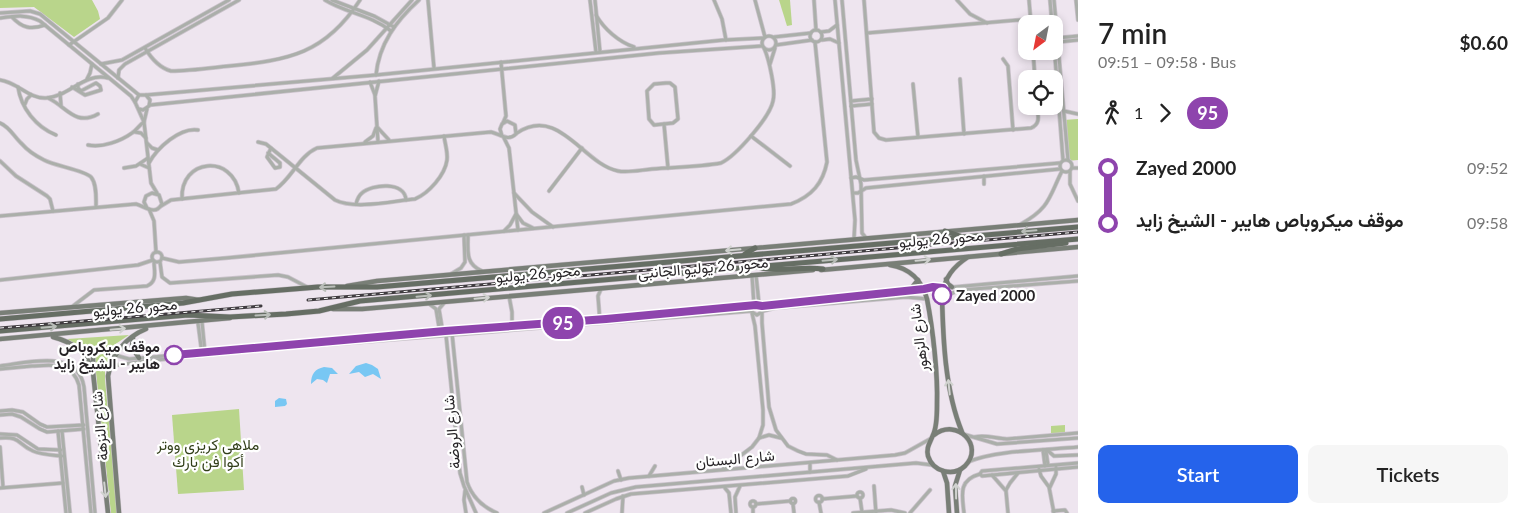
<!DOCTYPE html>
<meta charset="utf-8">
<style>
body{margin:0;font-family:Lato,Vazirmatn,sans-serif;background:#f6f6f6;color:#222;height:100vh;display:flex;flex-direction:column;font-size:19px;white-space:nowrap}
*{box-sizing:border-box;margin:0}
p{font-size:16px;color:#767676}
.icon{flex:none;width:28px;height:28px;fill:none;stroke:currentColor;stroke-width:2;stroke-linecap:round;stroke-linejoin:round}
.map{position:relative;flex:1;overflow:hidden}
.sheet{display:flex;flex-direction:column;background:#fff;width:450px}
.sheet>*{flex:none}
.badge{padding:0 10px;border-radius:16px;font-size:18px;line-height:32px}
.needle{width:32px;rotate:212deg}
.buttons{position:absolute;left:1018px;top:15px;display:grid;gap:10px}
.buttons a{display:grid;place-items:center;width:45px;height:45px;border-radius:10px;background:#fff;box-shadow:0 2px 8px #0003;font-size:25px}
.map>.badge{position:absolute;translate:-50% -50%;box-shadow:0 0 0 2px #fff}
.legs{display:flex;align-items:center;gap:8px;height:55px;padding:0 20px;font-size:16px}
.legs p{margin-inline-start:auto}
.summary{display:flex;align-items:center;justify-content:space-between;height:85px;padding:0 20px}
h1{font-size:28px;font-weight:600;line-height:38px}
.action{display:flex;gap:10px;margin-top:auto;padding:10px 20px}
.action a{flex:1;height:58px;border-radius:10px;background:#2563eb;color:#fff;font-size:20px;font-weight:600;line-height:58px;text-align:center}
.action a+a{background:#f6f6f6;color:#222}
ul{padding:0 20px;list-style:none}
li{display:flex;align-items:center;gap:18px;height:55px;font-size:19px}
li i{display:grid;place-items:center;width:8px;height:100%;margin:0 6px;background:currentColor}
li i::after{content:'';width:12px;height:12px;margin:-6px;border:4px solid;border-radius:50%;background:#fff}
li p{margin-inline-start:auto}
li:first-child i{background:linear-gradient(#0000 50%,currentColor 0)}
li:last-child i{background:linear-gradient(currentColor 50%,#0000 0)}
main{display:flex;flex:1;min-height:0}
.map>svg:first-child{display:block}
</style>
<main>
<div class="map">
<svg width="1078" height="513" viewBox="0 0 1078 513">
<rect width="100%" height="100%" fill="#eee5ef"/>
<g fill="#b9d58b">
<path d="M 0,0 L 92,0 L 98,11 L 100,19 L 74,37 L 34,7 L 0,8 Z"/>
<path d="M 779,0 L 790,0 L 792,25 L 787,26 Z"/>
<path d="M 1078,119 L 1078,160 L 1067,161 L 1063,120 Z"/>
<path d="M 129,335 L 114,345 L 112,350 L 103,348 L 95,349 L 90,359 L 67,339 Z"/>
<path d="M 103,353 L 107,356 L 109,361 L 105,367 L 105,380 L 118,513 L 111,513 L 95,363 L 95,357 Z"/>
<path d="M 239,409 L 244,490 L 178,494 L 172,415 Z"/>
<path d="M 1065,425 L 1065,433 L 1051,434 L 1051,426 Z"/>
</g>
<g fill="#78c7f3">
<path d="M 366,363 L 372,365 L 378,369 L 381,379 L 373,374 L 365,377 L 359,372 L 349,374 L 356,366 Z"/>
<path d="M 324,367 L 332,368 L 338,374 L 330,374 L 327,383 L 323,380 L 317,379 L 311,384 C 311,374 315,369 324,367 Z"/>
<path d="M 279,398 L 286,399 L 287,404 L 285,406 L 275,407 L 275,401 Z"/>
</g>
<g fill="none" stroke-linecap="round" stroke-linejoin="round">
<defs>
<g id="minor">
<path d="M 325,0 C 346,13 371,15 391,31"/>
<path d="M 332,0 L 374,16 L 394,27"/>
<path d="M 428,0 L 434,68"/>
<path d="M 590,0 L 596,52"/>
<path d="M 595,0 L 600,52"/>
<path d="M 714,0 L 722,19 L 726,40"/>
<path d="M 755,0 L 765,37"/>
<path d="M 814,0 L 816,30"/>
<path d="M 835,0 L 855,220 L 854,239"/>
<path d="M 842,0 L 856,160 L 861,184 L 862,233 L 866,238"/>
<path d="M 864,0 L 874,132 L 879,138 L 886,140 L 1031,128 C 1041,124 1038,115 1037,106"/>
<path d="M 957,0 L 970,14 L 987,23"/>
<path d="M 1029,0 L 1031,24"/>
<path d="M 1050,0 L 1052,24"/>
<path d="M 1054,0 L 1068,160"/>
<path d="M 1076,0 L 1078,20"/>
<path d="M 0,13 L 30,11 L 40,14 L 139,95"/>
<path d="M 596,15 C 604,29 619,42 634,47"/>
<path d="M 12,17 C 22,28 31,30 45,25"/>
<path d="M 0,18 C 15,16 27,14 40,21 L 131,96 L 135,102"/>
<circle cx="816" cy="36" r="6"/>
<path d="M 821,32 L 829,31 L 837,25"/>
<path d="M 867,33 L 1030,19"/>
<circle cx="769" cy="43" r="7"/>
<path d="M 774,37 L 811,33"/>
<path d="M 1057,38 L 1078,36"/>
<path d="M 822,40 L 830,39 L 839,43"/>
<path d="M 1058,42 L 1078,40"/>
<path d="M 1054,44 L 1063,160"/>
<path d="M 69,45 L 108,18 L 122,0"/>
<path d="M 776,45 L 812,40"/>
<path d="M 145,48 C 151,58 160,68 171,71 C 190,71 210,68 229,66 C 289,60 325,54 360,0"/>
<path d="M 1033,51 L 1035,79"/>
<path d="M 1003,59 L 1008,66 L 1013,130"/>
<path d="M 501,62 L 506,116 L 503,123"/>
<path d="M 101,64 L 122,60 L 229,0"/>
<path d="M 770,64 L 775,48"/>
<path d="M 376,75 C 379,44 396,21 419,0"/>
<path d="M 118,78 L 119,70 L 125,64 L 239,0"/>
<path d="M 333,78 L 367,50 L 412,0"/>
<path d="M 87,79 L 90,73 L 92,64"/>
<path d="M 960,79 L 964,134"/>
<path d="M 0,80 C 17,82 29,99 46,98 C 69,97 84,72 108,78"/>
<path d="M 370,82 L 375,95"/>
<path d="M 666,83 L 670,83 L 675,87 L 678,119 L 673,123 L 654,125 L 649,119 L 647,91 L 654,84 Z"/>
<path d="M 913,84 L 918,137"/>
<path d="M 18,87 C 21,108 36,127 56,135"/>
<path d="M 72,87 L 85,95 L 101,90 L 100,86 L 96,83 L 81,91 L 78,88 L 78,84"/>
<path d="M 60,93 L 61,105"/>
<path d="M 146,95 L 376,75 L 724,40 L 764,38"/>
<path d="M 48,98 C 66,106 75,127 98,114"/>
<path d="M 851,101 L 872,99"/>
<path d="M 25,104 L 27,99 L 31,95"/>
<path d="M 150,105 L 659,53 L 762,46"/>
<path d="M 851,106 L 872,104"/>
<path d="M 139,109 L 143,110 L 149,106 L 150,100 L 146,95 L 139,95 L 135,102 L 144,122 L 151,183 L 157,193"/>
<path d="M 1064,111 L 1078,114"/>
<path d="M 0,123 C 10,127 14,137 22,144 C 28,151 36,156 44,160 C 55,166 84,170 91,177 C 97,184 96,199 96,207"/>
<path d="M 664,124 L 668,168"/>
<path d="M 378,128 L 389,140"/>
<path d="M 135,132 L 141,133 L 146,138"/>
<path d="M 517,133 C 559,105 583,164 618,171 C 628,173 641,170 652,169 C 675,167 699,167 721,163 C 736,156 770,117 773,101 C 776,90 769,59 764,48"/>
<path d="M 751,136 L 790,166"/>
<path d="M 504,138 L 509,148 L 518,230"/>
<path d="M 258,142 L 266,144 L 335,200 C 355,210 393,201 415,199 C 429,193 445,175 447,160 C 448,152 445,144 444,136"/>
<path d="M 365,142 L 373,136 L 376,128"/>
<path d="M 378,142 L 375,96 L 379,81"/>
<path d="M 147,143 L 152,148 L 158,150"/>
<path d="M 88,145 C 102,148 121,141 132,133 C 137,130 139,125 144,122 L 147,109"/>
<path d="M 268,153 L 280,163 L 280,167 L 275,168 L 267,157 L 271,148"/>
<circle cx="1066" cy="166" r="6"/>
<path d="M 0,161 L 16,176 L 47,196 L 50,199 L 53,211"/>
<path d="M 149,163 C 157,148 180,127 198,130"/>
<path d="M 140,164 L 149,168"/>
<path d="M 124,168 L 136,166 L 148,158"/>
<path d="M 1072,168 L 1078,168"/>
<path d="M 1070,171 L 1070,184 L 1078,201"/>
<path d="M 984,176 L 984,184"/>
<path d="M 851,178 L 856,177 L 864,180 L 1060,163"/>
<path d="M 549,191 L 582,148"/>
<path d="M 514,193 L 532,212 L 553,227"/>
<path d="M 853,193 L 858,193 L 866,188 L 1060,169"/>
<path d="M 182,199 C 180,158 233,154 239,193"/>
<path d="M 356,204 C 357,200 358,196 362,193 C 372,184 405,181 406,200"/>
<path d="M 161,206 L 171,200 L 276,189 C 292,178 299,156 317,148 L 491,132 C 500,134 508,142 516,134 L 515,125 L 507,121 L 502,124 L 500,129 L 502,136"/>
<path d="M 149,209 L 154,221 L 156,252"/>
<path d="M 517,215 L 523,223 L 533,228"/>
<path d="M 0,216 L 136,204 C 146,207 155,216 162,204 L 159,195 L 152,193 L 146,196 L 144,202 L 147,208"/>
<path d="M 1021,224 C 1050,208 1049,197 1062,171"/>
<path d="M 504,231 L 510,225 L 516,214"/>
<path d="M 468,235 C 468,251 465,264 482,271"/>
<circle cx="157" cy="257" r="5"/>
<path d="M 162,258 L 179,262 L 226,258 L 791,204 C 812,196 823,183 827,162 L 815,42"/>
<path d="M 160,262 L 162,277 L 170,283 L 278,275 L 288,277 L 307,287"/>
<path d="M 451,274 L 461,268 L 465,262 L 464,235"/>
<path d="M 752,275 L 754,305 L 753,307"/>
<path d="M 756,275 L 759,304"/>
<path d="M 0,280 L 138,265 L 153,260"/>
<path d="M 943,288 L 1078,276"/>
<path d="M 509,296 L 512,312 L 512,328"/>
<path d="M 942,300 L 947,295 L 961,290 L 1078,281"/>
<path d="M 428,303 L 436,309 L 439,327 L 437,332"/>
<path d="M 444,303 L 439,309 L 442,327 L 445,331"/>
<path d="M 73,306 L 94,290 L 147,286 C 158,281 154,271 154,261"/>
<path d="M 761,306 L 924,289"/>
<path d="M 763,311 L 775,308 L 906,297 L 927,299"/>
<path d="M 752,312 L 757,315 L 763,311 L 760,305 L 754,305"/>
<path d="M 762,313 L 762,323 L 769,407 L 776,430 L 788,446 L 798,451 L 806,454 L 827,455 L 837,460"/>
<path d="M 202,322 L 205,353"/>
<path d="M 600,322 L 598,296 L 601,289"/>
<path d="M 198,323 L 202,354"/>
<path d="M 452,333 L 467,482 C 472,497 483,507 497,513"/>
<path d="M 446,335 L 460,473 L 464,486 L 476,513"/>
<path d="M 115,355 L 129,359 L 753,306"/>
<path d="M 0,366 C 27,363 78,348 84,387 L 95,513"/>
<path d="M 111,366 L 145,361 L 298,347 L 752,311"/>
<path d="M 0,369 C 11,368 22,367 32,366 C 52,365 72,361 79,385 L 91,513"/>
<path d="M 0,411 L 12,410 L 23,412 L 40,424 L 47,427 L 84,425"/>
<path d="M 0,415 L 12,414 L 21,417 L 40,429 L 47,432 L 84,429"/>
<path d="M 58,431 L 66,513"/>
<path d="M 62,431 L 70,513"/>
<path d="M 0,434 L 17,435 L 38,449 L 61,450"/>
<path d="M 963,434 L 997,444 L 1078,438"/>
<path d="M 975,437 C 985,434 997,439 1007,439 L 1078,433"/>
<path d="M 0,438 C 21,436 17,444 33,451 C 42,455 53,455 62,456"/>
<path d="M 759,438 L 769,435 L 781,438"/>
<path d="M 0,447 L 3,487"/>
<path d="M 1043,450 L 1045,466"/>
<path d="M 1047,450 L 1054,456 L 1078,455"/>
<path d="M 1046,451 L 1048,465"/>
<path d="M 968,462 C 995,450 1048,450 1078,447"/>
<path d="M 810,463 L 810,472"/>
<path d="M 1078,463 L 982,471 L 980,474 L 982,476 L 1078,467"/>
<path d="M 723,469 L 752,447 L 759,438 L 763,425 L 763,410 L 755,326 L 752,313"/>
<path d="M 1039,469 L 1041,476 L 1049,487 L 1054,513"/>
<path d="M 618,471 L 621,480"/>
<path d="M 992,475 L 1006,491 L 1008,513"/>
<path d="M 649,476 L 655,466"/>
<path d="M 874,486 L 876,513"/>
<path d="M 582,487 L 584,495"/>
<path d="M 1050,487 L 1056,474 L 1056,467"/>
<path d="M 0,488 L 63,483"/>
<path d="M 725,488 L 729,493 L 731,513"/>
<path d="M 1006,490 L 1010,483 L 1018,473"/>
<path d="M 465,491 L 464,500 L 466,513"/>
<circle cx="860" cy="495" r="3"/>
<circle cx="819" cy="499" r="3.5"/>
<path d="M 860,498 L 862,512"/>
<circle cx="793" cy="501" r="2.5"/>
<path d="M 822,499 L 857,496"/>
<circle cx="753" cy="504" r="3"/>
<path d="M 819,502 L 821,513"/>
<path d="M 756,504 L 790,501"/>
<path d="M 793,504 L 794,513"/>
<path d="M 753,507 L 753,513"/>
<path d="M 1053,511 L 1065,510 L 1067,513"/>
<path d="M 544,513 L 614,481 L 629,478 L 895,455 L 905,453 L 930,439"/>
<path d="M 567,513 L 611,493 L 636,487 L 916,463 L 932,465"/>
<path d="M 585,513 L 616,499 L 631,494 L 848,476 L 866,469"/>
<path d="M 622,513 L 623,496"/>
<path d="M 736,513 L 735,497 L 740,486"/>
<path d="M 853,513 L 891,510 L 905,513"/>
<path d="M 910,513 L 930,490"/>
<path d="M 964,513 C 962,495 958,480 980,474"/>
</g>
<g id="major">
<path d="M 890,265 C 909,268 922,280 927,299 C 933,330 938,374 937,405 C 937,414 937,427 933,435 C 930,443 926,447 928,456 C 933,472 953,477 965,466 C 985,446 957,417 934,435"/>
<path d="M 821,270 L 1078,247"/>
<path d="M 946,279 L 948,284 L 952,287"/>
<path d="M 347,286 L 377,281 L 1078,220"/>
<path d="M 924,289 L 933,287 L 943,288"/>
<path d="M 910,290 L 918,280"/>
<path d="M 333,309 L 362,309 L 813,270"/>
<path d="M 0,313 L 186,298 L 199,300"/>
<path d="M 53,337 C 73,342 87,352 93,372 L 108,513"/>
<path d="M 133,337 L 132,347 L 139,358"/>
<path d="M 0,339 L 230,318"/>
<path d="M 93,366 L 93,356 L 98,350 L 104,350 L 115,355"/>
<path d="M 962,432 C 945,391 943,339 942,295 C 945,277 953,267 968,257"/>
<path d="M 943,471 L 947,483 L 949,513"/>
<path d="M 119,513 L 108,376 C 112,354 126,337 146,329"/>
<path d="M 957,513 L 955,486 L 960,470"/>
</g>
<g id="highway">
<path d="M 945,231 L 960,236"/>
<path d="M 745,254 L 755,248"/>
<path d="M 1001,254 L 1017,249 L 1066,243"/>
<path d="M 761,268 C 781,272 803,266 823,269"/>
<path d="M 0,319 L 183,303 L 232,294 L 318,287 L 377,287 L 1078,227"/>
<path d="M 0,331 L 188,315 L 230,317 L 286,314 L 319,311 L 360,301 L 1078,239"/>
</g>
</defs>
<use href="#minor" stroke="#cac2cb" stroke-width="4.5"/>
<use href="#major" stroke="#cac2cb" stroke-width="5.5"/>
<use href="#highway" stroke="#cac2cb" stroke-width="6"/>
<use href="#minor" stroke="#abafaa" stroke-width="3"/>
<use href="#major" stroke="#797f77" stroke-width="4.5"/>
<use href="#highway" stroke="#666e64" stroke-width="5"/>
<defs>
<g id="rail">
<path d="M 308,300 L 1078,232"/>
<path d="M 0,328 L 261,306"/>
</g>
</defs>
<use href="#rail" stroke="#3f3b3f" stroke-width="3"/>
<use href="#rail" stroke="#fff" stroke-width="1" stroke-dasharray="4" stroke-linecap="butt"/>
</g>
<defs><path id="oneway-shaft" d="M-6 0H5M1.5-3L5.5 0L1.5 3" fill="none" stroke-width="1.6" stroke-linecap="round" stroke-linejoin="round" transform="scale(1.25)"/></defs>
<g stroke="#babeb9">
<use href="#oneway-shaft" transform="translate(1029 231) rotate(175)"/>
<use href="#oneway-shaft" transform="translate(830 260) rotate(-5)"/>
<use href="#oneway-shaft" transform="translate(327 287) rotate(177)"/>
<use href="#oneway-shaft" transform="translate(424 296) rotate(-5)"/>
<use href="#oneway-shaft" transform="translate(263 315) rotate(-3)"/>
<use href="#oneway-shaft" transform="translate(49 327) rotate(-5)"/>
</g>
<g stroke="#d0d2cf">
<use href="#oneway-shaft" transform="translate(733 250) rotate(175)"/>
<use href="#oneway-shaft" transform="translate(923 260) rotate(-5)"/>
<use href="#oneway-shaft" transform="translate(482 298) rotate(-5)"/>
<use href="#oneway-shaft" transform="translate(118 329) rotate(-5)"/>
<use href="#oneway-shaft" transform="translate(949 387) rotate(-96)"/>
<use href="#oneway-shaft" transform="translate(105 490) rotate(84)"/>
<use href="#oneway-shaft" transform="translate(956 491) rotate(-91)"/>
</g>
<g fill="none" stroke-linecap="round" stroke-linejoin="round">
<defs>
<path id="line-1" d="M 174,355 L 445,331 L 606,319 L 756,305 L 762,306 L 924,289 L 933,287 L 943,288 L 942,295"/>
</defs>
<use href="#line-1" stroke="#fff" stroke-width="11"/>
<use href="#line-1" stroke="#8e44ad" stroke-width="8"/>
</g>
<g fill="#fff" stroke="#8e44ad" stroke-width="2.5">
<circle cx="942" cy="295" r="9"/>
<circle cx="174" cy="355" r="9"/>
</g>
<g text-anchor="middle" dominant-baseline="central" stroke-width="4.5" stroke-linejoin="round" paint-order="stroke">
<g font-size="15" fill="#272427" stroke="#fff">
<text transform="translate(941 238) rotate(-5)">محور 26 يوليو</text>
<text transform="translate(703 267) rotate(-5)">محور 26 يوليو الجانبى</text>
<text transform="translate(538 273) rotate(-5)">محور 26 يوليو</text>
<text transform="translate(135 307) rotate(-5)">محور 26 يوليو</text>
<text transform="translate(918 338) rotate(-97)">شارع الزهور</text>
<text transform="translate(99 426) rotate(-95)">شارع النزهة</text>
<text transform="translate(451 432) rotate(-95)">شارع الروضة</text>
<text transform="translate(735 458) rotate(-5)">شارع البستان</text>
</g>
<g font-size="15" font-weight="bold" fill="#272427" stroke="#fff" text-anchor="start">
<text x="956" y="295">Zayed 2000</text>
<text x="160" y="346" text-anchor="end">موقف ميكروباص<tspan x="160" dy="17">هايبر - الشيخ زايد</tspan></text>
</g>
<g font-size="15" fill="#313e18" stroke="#fff">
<text x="208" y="444">ملاهى كريزى ووتر<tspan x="208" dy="17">أكوا فن بارك</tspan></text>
</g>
</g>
</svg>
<div class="buttons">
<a><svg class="needle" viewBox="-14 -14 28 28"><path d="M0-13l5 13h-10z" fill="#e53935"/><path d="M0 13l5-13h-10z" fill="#767676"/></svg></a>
<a><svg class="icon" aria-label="locate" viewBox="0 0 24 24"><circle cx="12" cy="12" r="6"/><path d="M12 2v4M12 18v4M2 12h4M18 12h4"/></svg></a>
</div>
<b class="badge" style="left:563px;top:323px;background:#8e44ad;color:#fff">95</b>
</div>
<section class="sheet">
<div class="summary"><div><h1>7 min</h1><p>09:51 – 09:58 · Bus</p></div><b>$0.60</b></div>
<div class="legs"><svg class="icon" aria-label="walk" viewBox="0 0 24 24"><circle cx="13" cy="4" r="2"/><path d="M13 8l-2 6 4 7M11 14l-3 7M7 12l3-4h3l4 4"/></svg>1<svg class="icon" aria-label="forward" viewBox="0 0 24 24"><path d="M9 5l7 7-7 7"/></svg><b class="badge" style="background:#8e44ad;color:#fff">95</b></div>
<ul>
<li><i style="color:#8e44ad"></i><b>Zayed 2000</b><p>09:52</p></li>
<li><i style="color:#8e44ad"></i><b>موقف ميكروباص هايبر - الشيخ زايد</b><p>09:58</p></li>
</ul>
<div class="action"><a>Start</a><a>Tickets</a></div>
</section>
</main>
